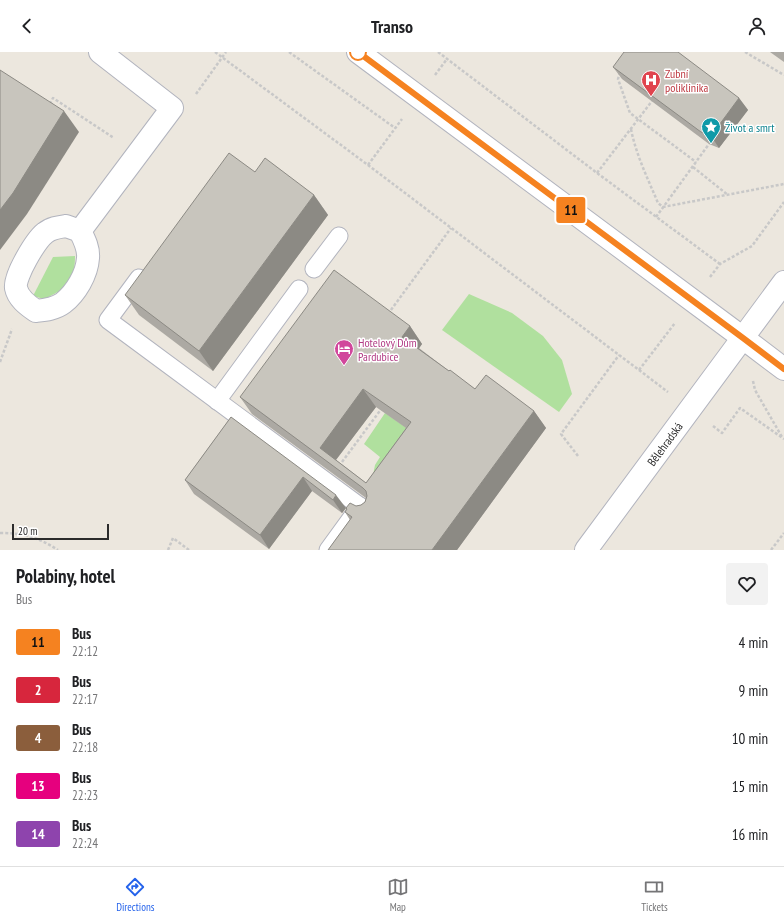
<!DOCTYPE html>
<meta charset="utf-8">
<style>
body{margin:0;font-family:"PT Sans Narrow",sans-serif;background:#f2f2f2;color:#202124;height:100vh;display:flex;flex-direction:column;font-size:15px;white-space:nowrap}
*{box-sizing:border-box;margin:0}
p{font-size:13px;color:#757577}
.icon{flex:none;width:22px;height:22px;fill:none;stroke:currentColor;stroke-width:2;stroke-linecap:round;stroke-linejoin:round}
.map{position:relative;height:498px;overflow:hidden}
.sheet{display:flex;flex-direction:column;background:#fff;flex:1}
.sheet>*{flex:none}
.badge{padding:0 8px;border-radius:3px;font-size:14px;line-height:26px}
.scale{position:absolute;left:12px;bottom:10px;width:97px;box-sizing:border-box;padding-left:4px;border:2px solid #2b2b2b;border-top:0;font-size:11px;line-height:14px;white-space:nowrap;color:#2b2b2b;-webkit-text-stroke:3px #fff;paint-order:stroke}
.map>.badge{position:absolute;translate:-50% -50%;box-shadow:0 0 0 2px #fff}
.round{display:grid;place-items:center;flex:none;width:42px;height:42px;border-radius:4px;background:#f2f2f2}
.overview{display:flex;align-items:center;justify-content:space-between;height:68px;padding:0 16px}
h1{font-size:19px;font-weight:700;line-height:30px}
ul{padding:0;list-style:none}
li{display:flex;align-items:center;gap:12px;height:48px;padding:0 16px}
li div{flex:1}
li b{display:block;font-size:15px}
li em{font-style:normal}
li .badge{min-width:44px;font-weight:700;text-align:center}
header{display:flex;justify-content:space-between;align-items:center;height:52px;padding:0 16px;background:#fff;font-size:18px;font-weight:700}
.tab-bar{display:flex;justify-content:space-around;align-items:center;height:56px;border-top:1px solid #e0e0e0;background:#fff;font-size:11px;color:#757577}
.tab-bar a{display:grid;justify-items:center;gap:2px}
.tab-bar .active{color:#2563eb}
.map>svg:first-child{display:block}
</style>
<header><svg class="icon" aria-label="back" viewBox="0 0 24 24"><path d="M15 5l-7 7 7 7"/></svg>Transo<svg class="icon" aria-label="person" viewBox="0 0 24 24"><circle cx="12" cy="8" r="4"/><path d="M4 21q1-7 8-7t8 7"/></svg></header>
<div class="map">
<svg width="784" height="498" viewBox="0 0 784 498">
<rect width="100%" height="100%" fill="#ece7de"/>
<g fill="#b0e09e">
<path d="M 75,204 C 75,230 66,237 44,247 L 33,244 L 53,205 Z"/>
<path d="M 469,242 L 512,261 L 543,284 L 562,308 L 572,342 L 559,360 L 442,278 Z"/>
<path d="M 385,361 L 418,384 L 373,423 L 375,413 L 380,405 L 364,392 Z"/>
</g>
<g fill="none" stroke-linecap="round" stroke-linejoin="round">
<defs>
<g id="service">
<path d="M 314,217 L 339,184"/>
<path d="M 139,226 L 108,268 L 369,461"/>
<path d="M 217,349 L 299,237"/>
<path d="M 328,498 L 360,454"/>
</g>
<g id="minor">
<path d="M 358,0 L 743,286 L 784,317"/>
<path d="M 66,174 L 80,179 C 84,187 89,196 88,206 C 87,222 76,241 63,251 C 55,257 45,258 36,259 C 27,253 18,246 16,236 C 14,224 36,188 45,181 C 51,176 59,175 66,174 Z"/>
<path d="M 80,179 L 172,56 L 100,0"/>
<path id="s1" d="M 586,498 L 784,230"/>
</g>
</defs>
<use href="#service" stroke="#b2b4be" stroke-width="19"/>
<use href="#minor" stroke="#b2b4be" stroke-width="24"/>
<g stroke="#c8c8c8" stroke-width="2.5" stroke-dasharray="3 2" stroke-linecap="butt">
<path d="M 215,0 L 368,113 L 668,340"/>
<path d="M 289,0 L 395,76"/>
<path d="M 438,0 L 597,121 L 720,212"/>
<path d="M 745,0 L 784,23"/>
<path d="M 620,20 L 618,27 L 630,61 L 696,110"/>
<path d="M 435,23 L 447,7"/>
<path d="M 196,42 L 226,0"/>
<path d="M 50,52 L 53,46 L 114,86"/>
<path d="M 631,77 C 636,103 648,127 658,151 L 663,155 L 784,132"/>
<path d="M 368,113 L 402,67"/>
<path d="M 693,115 L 728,143"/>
<path d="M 597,121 L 652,49"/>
<path d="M 656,165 L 709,92"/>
<path d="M 710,225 L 720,212 L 752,194 L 784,150"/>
<path d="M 388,262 L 451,176"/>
<path d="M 0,310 L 12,277"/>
<path d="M 639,318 L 675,271"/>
<path d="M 753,329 L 755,338 L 782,385"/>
<path d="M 713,374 L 722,381 L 740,356 L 784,387"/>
<path d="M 578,404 L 561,382 L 619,303"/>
<path d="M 342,410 L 382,356"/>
<path d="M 0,481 C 23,481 38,485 58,498"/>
<path d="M 168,498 L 173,486 L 189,498"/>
<path d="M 771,498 L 784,481"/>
</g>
<use href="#service" stroke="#fff" stroke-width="17"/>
<use href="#minor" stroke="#fff" stroke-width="22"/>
</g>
<g fill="#aca9a3" fill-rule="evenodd">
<path d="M 770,0 L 784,0 L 784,10 Z"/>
<path d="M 613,15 L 739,46 L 748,58 L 719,96 L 709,92 L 622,27 Z"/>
<path d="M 255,120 L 314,143 L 328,163 L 213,319 L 139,263 L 125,243 Z"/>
<path d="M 410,274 L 422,292 L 419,296 L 449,319 L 475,337 L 534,359 L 546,376 L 457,498 L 328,498 L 350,468 L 345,460 L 356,454 L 361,453 L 365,450 L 366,446 L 252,362 L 240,345 ZM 376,355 L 406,376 L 366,431 L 336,408 Z"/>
<path d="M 231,365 L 346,456 L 342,461 L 312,439 L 269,497 L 194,442 L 185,428 Z"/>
</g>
<g fill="#8c8a84">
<path d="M 739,46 L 748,58 L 719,96 L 711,84 Z"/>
<path d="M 64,59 L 79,80 L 27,162 L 0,198 L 0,158 Z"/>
<path d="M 314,143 L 328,163 L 213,319 L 199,299 Z"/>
<path d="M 410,274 L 422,292 L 415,302 L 402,285 Z"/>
<path d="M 363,337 L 376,355 L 332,413 L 320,396 Z"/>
<path d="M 534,359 L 546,376 L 457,498 L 432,498 Z"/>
<path d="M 303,425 L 312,439 L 269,497 L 260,483 Z"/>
<path d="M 336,443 L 346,456 L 342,461 L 333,448 Z"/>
</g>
<g fill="#c8c5bd" stroke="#8c8a84" fill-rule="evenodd">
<path d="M 624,0 L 678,0 L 739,46 L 711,84 L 701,80 L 613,15 Z"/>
<path d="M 0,18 L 64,59 L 13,141 L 0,158 Z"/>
<path d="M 229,101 L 255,120 L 265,106 L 314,143 L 199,299 L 125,243 Z"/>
<path d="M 334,218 L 410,274 L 402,285 L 449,319 L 450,318 L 475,337 L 486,323 L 534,359 L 432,498 L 328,498 L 352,465 L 345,460 L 347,457 L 346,456 L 350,451 L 356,454 L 361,453 L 365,450 L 367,444 L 366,439 L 363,436 L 240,345 ZM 363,337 L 411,370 L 366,431 L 320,396 Z"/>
<path d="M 231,365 L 336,443 L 333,448 L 303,425 L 260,483 L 185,428 Z"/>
</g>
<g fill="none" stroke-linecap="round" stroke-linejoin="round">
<defs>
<path id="line" d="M 358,0 L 743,286 L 784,317"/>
</defs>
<use href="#line" stroke="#fff" stroke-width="9"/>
<use href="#line" stroke="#f58220" stroke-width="6"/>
</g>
<defs>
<symbol id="hospital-pin" viewBox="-11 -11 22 30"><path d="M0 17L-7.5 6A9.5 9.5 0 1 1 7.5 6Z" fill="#e0444e" stroke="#fff"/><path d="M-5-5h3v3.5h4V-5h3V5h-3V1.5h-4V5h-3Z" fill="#fff"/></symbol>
<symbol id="sight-pin" viewBox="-11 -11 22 30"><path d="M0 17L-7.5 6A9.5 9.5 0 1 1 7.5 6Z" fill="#0f9aa8" stroke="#fff"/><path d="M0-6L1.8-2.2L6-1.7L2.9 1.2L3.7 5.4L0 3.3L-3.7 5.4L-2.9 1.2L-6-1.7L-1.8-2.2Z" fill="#fff"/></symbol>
<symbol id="hotel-pin" viewBox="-11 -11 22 30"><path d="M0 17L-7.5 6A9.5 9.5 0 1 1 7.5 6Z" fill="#d1479c" stroke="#fff"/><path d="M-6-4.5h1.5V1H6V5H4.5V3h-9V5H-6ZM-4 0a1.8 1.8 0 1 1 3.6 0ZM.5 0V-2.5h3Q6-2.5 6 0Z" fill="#fff"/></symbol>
</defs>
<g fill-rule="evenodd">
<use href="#hospital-pin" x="640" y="17" width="22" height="30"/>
<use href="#sight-pin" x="700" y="64" width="22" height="30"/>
<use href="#hotel-pin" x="333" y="286" width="22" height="30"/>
</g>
<circle fill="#fff" stroke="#f58220" stroke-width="2" cx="358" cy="0" r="8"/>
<g text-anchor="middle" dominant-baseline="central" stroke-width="3" stroke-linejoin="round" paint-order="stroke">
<g font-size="12" fill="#be3a42" stroke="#fff" text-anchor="start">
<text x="665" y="21">Zubní<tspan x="665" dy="14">poliklinika</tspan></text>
</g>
<g font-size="12" fill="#0d838f" stroke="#fff" text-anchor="start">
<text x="725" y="75">Život a smrt</text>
</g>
<g font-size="12" fill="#b23c85" stroke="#fff" text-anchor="start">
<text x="358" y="290">Hotelový Dům<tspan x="358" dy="14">Pardubice</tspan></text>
</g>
<g font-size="12" fill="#2b2b2b" stroke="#fff">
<text stroke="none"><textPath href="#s1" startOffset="132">Bělehradská</textPath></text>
</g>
</g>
</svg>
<div class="scale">20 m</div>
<b class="badge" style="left:571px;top:158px;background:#f58220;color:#111">11</b>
</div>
<section class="sheet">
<div class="overview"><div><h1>Polabiny, hotel</h1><p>Bus</p></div><a class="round"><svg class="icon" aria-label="heart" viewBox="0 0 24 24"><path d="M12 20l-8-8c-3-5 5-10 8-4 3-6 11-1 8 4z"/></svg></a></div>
<ul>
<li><span class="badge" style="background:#f58220;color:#111">11</span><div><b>Bus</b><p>22:12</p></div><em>4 min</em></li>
<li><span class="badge" style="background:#d7263d;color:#fff">2</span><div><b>Bus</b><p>22:17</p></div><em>9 min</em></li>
<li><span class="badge" style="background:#8b5e3c;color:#fff">4</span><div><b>Bus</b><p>22:18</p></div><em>10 min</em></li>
<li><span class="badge" style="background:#e6007e;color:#fff">13</span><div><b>Bus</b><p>22:23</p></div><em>15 min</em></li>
<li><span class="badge" style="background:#8e44ad;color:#fff">14</span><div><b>Bus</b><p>22:24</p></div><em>16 min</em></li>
</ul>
</section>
<nav class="tab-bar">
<a class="active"><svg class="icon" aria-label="directions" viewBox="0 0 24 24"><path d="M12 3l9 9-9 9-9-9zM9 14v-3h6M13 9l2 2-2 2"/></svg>Directions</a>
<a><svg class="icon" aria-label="map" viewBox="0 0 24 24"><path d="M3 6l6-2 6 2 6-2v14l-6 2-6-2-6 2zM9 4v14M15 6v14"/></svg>Map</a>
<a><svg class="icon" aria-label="tickets" viewBox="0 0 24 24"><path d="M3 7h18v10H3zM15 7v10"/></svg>Tickets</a>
</nav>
